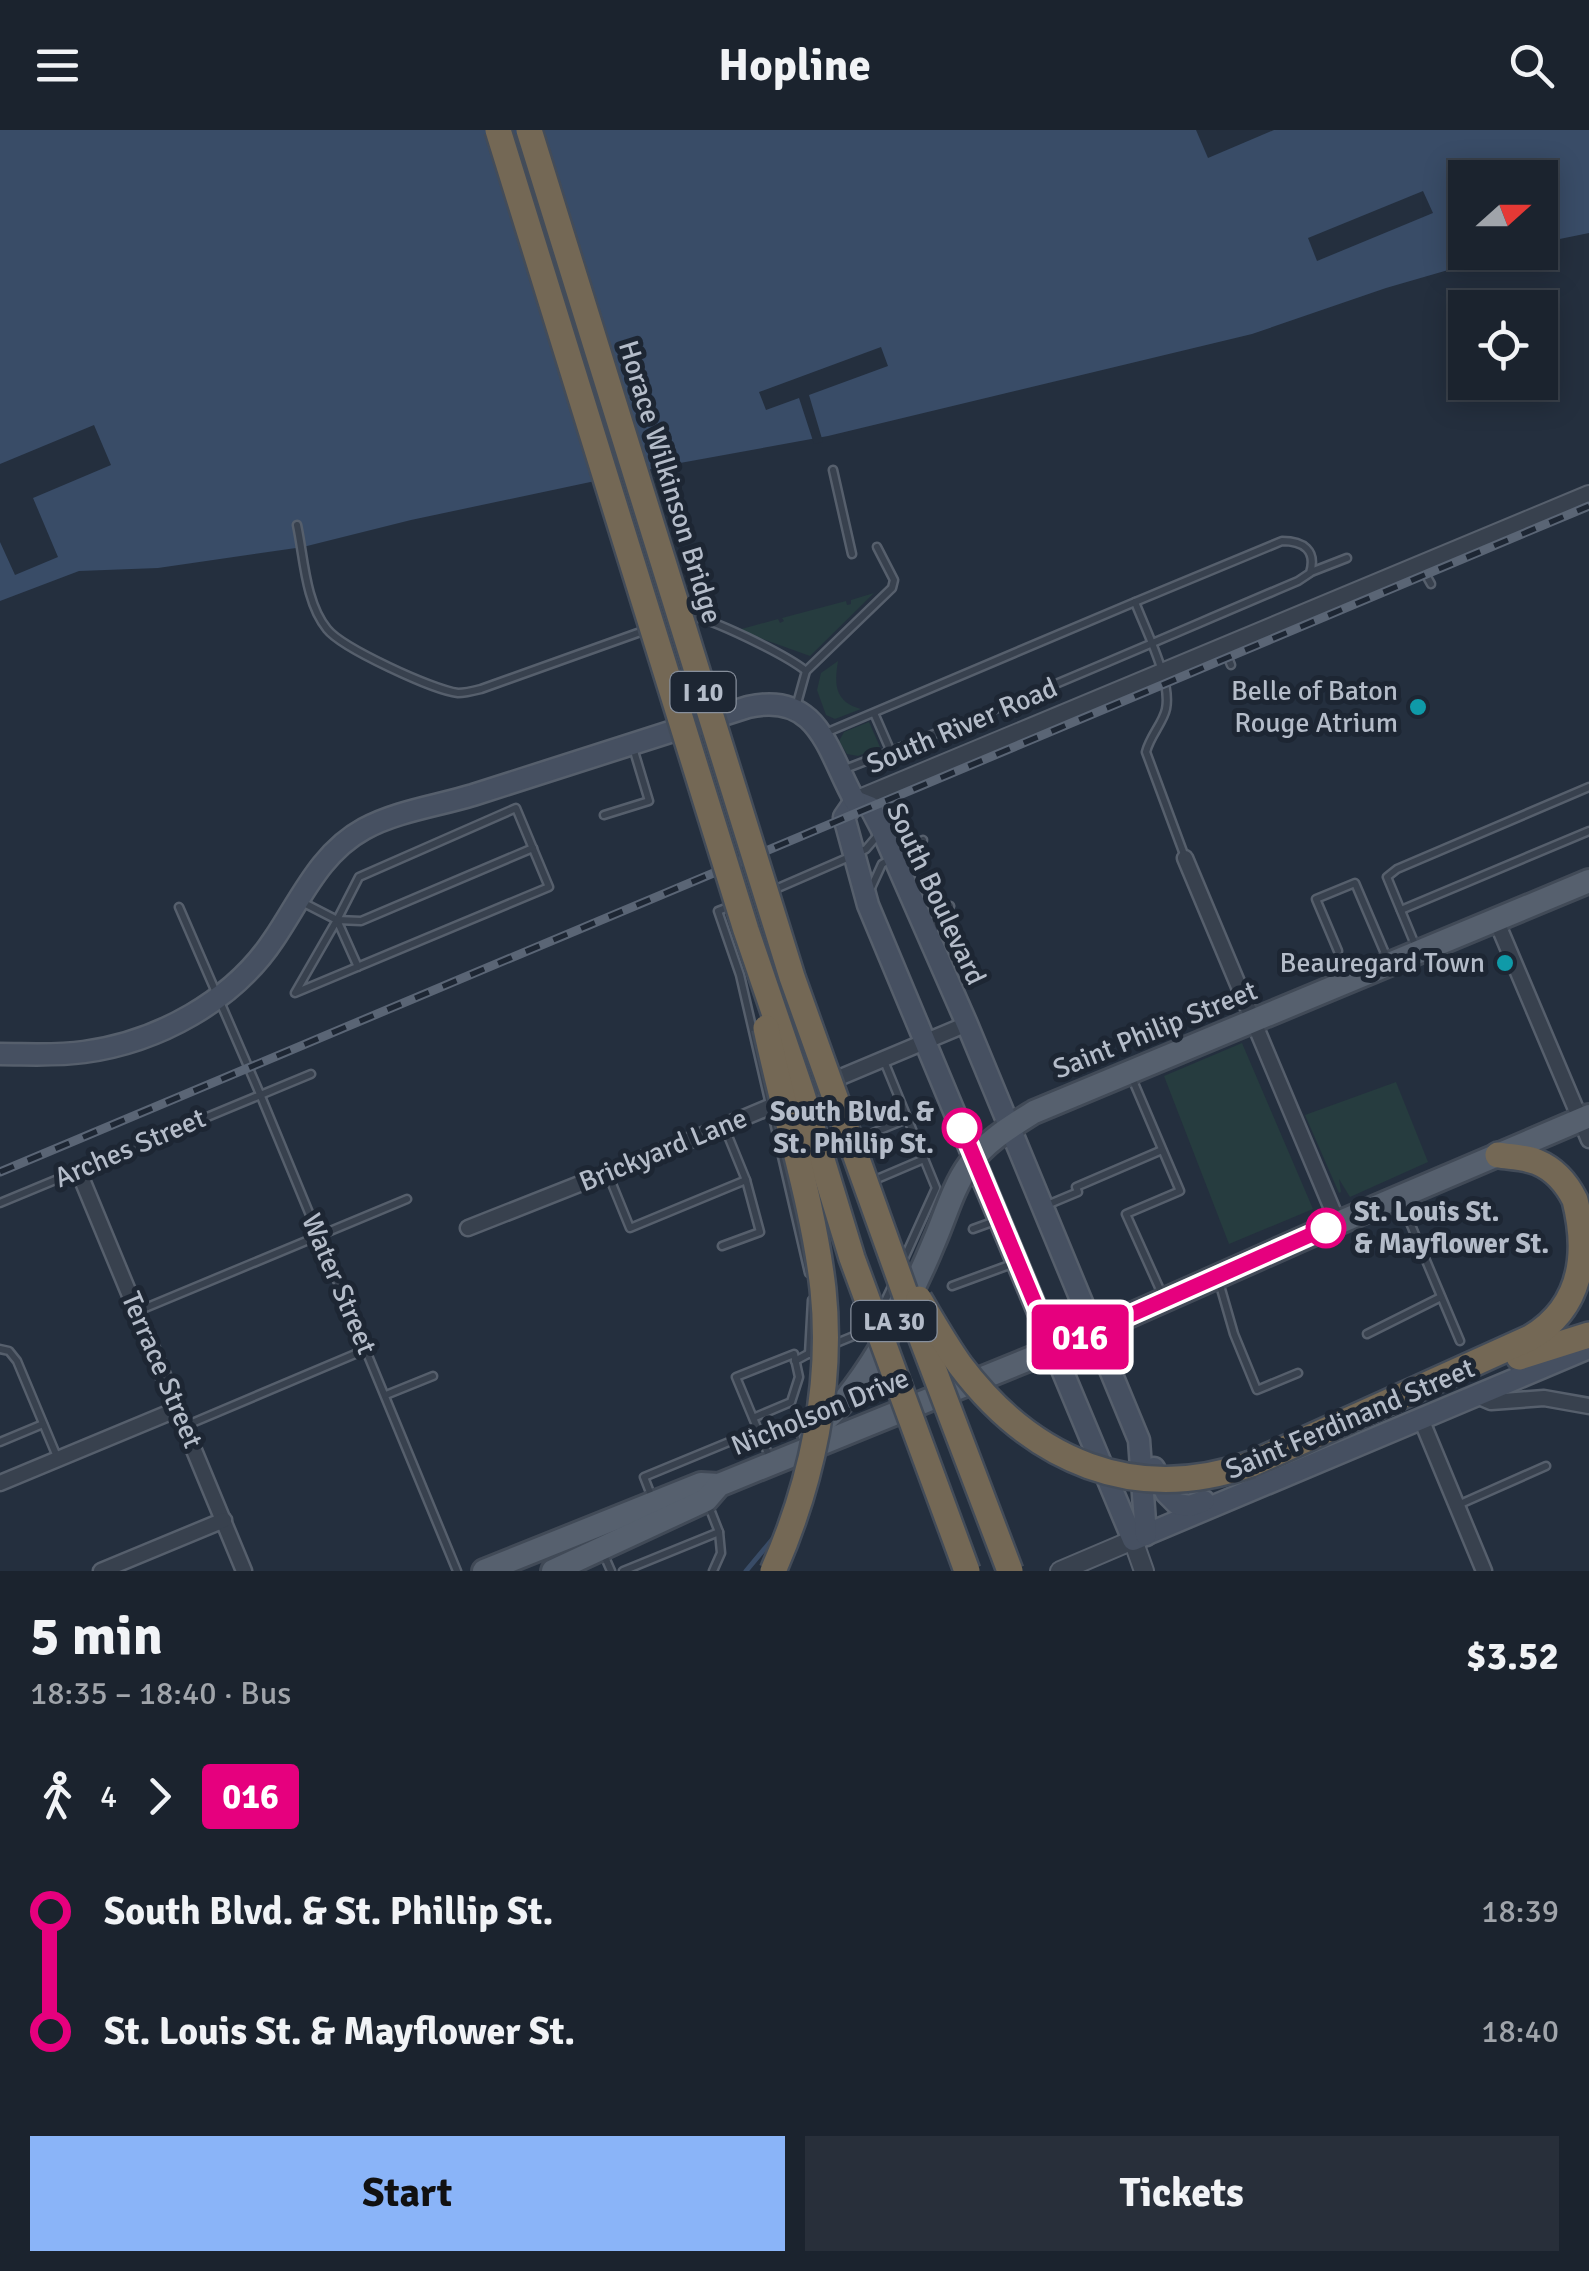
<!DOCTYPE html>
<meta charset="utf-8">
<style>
body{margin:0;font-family:Signika,sans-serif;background:#282f3a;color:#f1f3f6;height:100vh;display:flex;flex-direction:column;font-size:38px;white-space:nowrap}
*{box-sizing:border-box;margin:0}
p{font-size:32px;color:#a0a4aa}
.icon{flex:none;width:55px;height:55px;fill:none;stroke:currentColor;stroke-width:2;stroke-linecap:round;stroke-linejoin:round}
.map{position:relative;height:1441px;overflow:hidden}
.side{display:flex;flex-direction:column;background:#1b232e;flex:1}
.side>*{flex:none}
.badge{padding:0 20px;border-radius:8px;font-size:35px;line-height:65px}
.needle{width:65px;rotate:69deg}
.controls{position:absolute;left:1448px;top:30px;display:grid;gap:20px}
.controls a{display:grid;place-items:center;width:110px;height:110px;border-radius:0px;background:#1b232e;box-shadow:0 5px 25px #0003,0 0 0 2px #39404a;font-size:50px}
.map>.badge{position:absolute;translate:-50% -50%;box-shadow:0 0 0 5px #fff}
.legs{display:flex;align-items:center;gap:15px;height:110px;padding:0 30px;font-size:32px}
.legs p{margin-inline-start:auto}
.summary{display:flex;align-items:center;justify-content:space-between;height:170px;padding:0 30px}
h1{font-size:55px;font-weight:700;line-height:75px}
.cta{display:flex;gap:20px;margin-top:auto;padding:20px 30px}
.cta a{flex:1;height:115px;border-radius:0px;background:#8ab4f8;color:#111;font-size:40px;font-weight:700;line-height:115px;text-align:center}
.cta a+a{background:#282f3a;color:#f1f3f6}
ul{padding:0 30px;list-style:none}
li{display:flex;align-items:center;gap:35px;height:120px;font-size:38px}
li i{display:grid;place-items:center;width:15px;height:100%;margin:0 12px;background:currentColor}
li i::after{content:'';width:25px;height:25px;margin:-12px;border:8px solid;border-radius:50%;background:#1b232e}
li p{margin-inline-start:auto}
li:first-child i{background:linear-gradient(#0000 50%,currentColor 0)}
li:last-child i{background:linear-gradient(currentColor 50%,#0000 0)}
header{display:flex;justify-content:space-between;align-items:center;height:130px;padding:0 30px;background:#1b232e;font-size:45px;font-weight:700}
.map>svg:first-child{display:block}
</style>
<header><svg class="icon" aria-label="menu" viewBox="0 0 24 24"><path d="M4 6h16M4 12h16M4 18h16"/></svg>Hopline<svg class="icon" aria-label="search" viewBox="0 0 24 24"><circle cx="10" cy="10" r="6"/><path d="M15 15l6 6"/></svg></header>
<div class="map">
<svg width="1589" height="1441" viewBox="0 0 1589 1441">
<rect width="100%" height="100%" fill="#242f3e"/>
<g fill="#263c3f">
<path d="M 874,463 L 810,526 L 738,500 L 778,489 L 780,493 L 784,491 L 782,488 L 846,471 L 847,475 L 851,474 L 851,470 Z"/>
<path d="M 838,531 C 834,555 835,572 861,579 L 835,589 L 826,585 L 817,560 L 821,543 Z"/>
<path d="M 869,592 L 880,617 L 858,626 L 847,624 L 839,611 L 844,602 Z"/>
<path d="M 1242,913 L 1313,1079 L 1229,1114 L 1164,946 Z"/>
<path d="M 1396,952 L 1428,1032 L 1350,1067 L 1339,1049 L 1341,1062 L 1339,1063 L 1305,985 Z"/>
</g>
<path fill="#394c67" d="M 0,0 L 1589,0 L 1589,103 L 1540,113 L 1540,48 L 1465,48 L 1465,122 L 1507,123 L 1386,158 L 1252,204 L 828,306 L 680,333 L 411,390 L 303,417 L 158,438 L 79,441 L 0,471 Z"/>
<g fill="#242f3e">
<path d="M 1196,0 L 1274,0 L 1208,28 Z"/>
<path d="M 1423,61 L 1433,83 L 1317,131 L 1308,108 Z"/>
<path d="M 881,217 L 888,236 L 809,265 L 823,312 L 814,314 L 799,268 L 766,280 L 759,262 Z"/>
<path d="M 94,295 L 111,335 L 33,368 L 58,427 L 15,445 L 0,412 L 0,334 Z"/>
</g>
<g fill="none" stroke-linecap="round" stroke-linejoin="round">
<path stroke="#394c67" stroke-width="5" d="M 746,1441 L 776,1405"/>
<defs>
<g id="service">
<path d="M 833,340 L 852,424"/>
<path d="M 297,395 C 304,427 305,472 327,499 C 342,518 433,560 458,563 C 465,563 473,561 481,559 L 646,500"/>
<path d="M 1422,438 L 1431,454"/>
<path d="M 1311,442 L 1347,428"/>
<path d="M 686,486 C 706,484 789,527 806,541"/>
<path d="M 1224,518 L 1231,535"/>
<path d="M 796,577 L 806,541 L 892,458 L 894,450 L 877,417"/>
<path d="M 874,583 L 891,622"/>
<path d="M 823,604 L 1135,472"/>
<path d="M 845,639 C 997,581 1147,515 1298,451 L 1310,443 C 1317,420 1303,411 1282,411 L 1135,472 C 1145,499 1172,550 1166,579 C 1163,593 1150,606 1146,622 L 1185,727"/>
<path d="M 604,685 L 649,671 L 634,621"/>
<path d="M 871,758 L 882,734 L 923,710"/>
<path d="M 771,761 L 854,725 L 866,719 L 878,705"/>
<path d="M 300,771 L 337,790 L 295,863 L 549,757 L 516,678 L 359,747 L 337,790 L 358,837"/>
<path d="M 731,776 L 718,781 L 740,845 L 809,1143"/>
<path d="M 179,777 L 260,964 L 457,1441"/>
<path d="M 1401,780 L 1589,701"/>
<path d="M 337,790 L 361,791 L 533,718"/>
<path d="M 934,799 L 938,782 L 950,776"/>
<path d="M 1416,817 L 1387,747 L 1397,739 L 1589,657"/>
<path d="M 1338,821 L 1316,769 L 1355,753 L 1387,828"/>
<path d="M 884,931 L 936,1058 L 903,1131"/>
<path d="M 1131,946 L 1180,1061 L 1126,1084 L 1162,1164"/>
<path d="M 858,1009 L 907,989"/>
<path d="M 608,1044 L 630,1098 L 746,1050 L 724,996"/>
<path d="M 870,1052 L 924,1029"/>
<path d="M 1400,1069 L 1460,1211"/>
<path d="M 0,1073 L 311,944"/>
<path d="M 1047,1075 L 1078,1062 L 1076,1057 L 1162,1020"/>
<path d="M 973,1099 L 995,1091"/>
<path d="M 722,1116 L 760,1102 L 746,1050"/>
<path d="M 1219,1152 L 1234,1204 L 1257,1260 L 1298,1243"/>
<path d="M 952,1156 L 1012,1134"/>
<path d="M 138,1181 L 407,1069"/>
<path d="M 880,1182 L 894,1152"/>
<path d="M 1367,1204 L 1441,1167"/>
<path d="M 834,1214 L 873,1198"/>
<path d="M 0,1219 L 9,1221 L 17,1231 L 58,1329"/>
<path d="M 809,1224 L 812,1170"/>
<path d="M 795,1231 L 808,1224"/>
<path d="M 386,1265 L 433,1246"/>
<path d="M 753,1288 L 791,1272 L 799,1247 L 794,1224 L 736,1247 L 758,1300"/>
<path d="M 185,1296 L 367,1219"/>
<path d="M 0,1312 L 43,1294"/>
<path d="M 653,1370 L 644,1347 L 758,1300 L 770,1328"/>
<path d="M 1458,1375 L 1546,1336"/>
<path d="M 604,1425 L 611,1441"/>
<path d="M 623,1441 L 719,1402 L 708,1374"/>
<path d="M 713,1441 L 721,1423 L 719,1402"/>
</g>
<g id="minor">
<path d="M 1185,728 L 1338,1093"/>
<path d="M 1496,790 L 1589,1010"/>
<path d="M 78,1040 L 244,1441"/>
<path d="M 468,1098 L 698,1007 L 967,894"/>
<path d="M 1477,1266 L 1491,1272 L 1544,1268 L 1589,1276"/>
<path d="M 1421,1289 L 1484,1441"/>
<path d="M 0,1353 L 178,1279"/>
<path d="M 101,1441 L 224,1390"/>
</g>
<g id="tertiary">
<path d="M 855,671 L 1589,365"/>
<path d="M 1060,1441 L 1133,1410 L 1144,1441"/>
</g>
<g id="secondary">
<path d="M 855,671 L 844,687 L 868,775 L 1133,1410 L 1589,1218"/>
<path d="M 855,671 L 870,677 L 881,698 L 967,894 L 1139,1310 L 1146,1405"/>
<path d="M 0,924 C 28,924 56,926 84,922 C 158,912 233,871 274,809 C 301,769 320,723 364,699 C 397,681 437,676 473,665 C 565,636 657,607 748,577 C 819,561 827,621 855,671"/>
<path d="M 1154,1338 L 1166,1363 L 1177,1374 L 1190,1376 L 1204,1371"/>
</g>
<g id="primary">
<path d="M 809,1303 C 859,1271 911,1168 934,1112 C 945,1087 953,1057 969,1035 C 985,1012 1010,997 1034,982 L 1589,751"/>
<path d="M 484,1441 L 701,1354 L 719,1355"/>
<path d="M 553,1441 L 706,1370 L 719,1355 L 1054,1219 L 1338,1093 L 1589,986"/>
</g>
<g id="motorway">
<path d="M 1519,1227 L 1589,1205"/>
<path d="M 1251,1334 L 1530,1208 C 1581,1178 1589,1126 1575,1070 C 1567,1054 1554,1039 1537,1032 C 1525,1027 1511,1027 1498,1025"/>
</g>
</defs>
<use href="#service" stroke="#565f6c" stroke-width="11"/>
<use href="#minor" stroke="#565f6c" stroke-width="19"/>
<use href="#tertiary" stroke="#565f6c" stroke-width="22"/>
<use href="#secondary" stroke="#565f6c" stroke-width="25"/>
<use href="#primary" stroke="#414a57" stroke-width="28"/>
<use href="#motorway" stroke="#434c59" stroke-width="30"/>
<use href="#service" stroke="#38414e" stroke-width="6"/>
<use href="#minor" stroke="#38414e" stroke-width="14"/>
<use href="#tertiary" stroke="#38414e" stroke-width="18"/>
<use href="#secondary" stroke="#465061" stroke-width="20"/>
<use href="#primary" stroke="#56606e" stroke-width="22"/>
<use href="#motorway" stroke="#746855" stroke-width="25"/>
<defs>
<path id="rail" d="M 0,1042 L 1589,376"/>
</defs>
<use href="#rail" stroke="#5a6575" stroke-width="9"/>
<use href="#rail" stroke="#1d2633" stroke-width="5" stroke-dasharray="15" stroke-linecap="butt"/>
<defs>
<g id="motorway-bridge">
<path d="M 498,0 L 746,800 L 801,961 L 852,1128 L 967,1441"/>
<path d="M 529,0 L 792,847 L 911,1180 L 1010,1441"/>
<path d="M 766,898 C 784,985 813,1071 823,1159 C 833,1255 812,1353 773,1441"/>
<path d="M 919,1169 C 932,1191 945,1214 960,1235 C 1032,1331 1135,1375 1251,1334"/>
</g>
</defs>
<use href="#motorway-bridge" stroke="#434c59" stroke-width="30" stroke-linecap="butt"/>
<use href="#motorway-bridge" stroke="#746855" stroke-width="25"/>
</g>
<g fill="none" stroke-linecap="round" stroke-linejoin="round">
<defs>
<path id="line-1" d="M 962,998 L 1054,1219 L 1326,1098"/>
</defs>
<use href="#line-1" stroke="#fff" stroke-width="22"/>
<use href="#line-1" stroke="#e6007e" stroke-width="15"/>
</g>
<g fill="#0f9aa8" stroke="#1d2633" stroke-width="4">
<circle cx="1418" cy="577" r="10"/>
<circle cx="1505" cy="833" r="10"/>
</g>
<g fill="#fff" stroke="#e6007e" stroke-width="5">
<circle cx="962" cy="998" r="18"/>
<circle cx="1326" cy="1098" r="18"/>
</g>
<g text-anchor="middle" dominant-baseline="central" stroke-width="10" stroke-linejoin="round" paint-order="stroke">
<g fill="#1d2633" stroke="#878f9c" stroke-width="2.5">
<rect x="670.5" y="542" width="65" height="40" rx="8"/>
<rect x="851.5" y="1171" width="85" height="40" rx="8"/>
</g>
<g font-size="25" font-weight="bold" fill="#b4bcc9">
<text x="703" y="562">I 10</text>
<text x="894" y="1191">LA 30</text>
</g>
<g font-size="28" fill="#b4bcc9" stroke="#1d2633">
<text transform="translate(670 352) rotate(73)">Horace Wilkinson Bridge</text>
<text transform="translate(962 596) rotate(-23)">South River Road</text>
<text transform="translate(936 764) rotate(65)">South Boulevard</text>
<text transform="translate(1155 900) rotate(-22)">Saint Philip Street</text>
<text transform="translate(130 1018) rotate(-23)">Arches Street</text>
<text transform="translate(663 1020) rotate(-22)">Brickyard Lane</text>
<text transform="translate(339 1154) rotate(67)">Water Street</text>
<text transform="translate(162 1240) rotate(67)">Terrace Street</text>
<text transform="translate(820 1282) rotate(-22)">Nicholson Drive</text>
<text transform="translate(1350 1289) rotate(-23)">Saint Ferdinand Street</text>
</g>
<g font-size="28" fill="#b4bcc9" stroke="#1d2633" text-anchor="end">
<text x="1398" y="561">Belle of Baton<tspan x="1398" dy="32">Rouge Atrium</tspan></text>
<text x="1485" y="833">Beauregard Town</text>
</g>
<g font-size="28" font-weight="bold" fill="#b4bcc9" stroke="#1d2633" text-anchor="end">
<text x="934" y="982">South Blvd. &amp;<tspan x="934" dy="32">St. Phillip St.</tspan></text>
<text x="1354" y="1082" text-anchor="start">St. Louis St.<tspan x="1354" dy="32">&amp; Mayflower St.</tspan></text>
</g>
</g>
</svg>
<div class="controls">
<a><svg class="needle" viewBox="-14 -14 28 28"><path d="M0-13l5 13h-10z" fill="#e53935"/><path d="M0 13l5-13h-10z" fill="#a0a4aa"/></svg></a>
<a><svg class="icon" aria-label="locate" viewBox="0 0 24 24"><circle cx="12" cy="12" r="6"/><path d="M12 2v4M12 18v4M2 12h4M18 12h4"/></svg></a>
</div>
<b class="badge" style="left:1080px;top:1207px;background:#e6007e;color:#fff">016</b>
</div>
<section class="side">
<div class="summary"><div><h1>5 min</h1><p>18:35 – 18:40 · Bus</p></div><b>$3.52</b></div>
<div class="legs"><svg class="icon" aria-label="walk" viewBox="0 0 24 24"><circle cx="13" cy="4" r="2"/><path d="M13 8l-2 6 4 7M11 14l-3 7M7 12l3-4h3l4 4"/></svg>4<svg class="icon" aria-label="forward" viewBox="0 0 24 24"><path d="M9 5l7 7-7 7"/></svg><b class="badge" style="background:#e6007e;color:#fff">016</b></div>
<ul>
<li><i style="color:#e6007e"></i><b>South Blvd. &amp; St. Phillip St.</b><p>18:39</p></li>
<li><i style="color:#e6007e"></i><b>St. Louis St. &amp; Mayflower St.</b><p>18:40</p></li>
</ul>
<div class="cta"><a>Start</a><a>Tickets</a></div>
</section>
